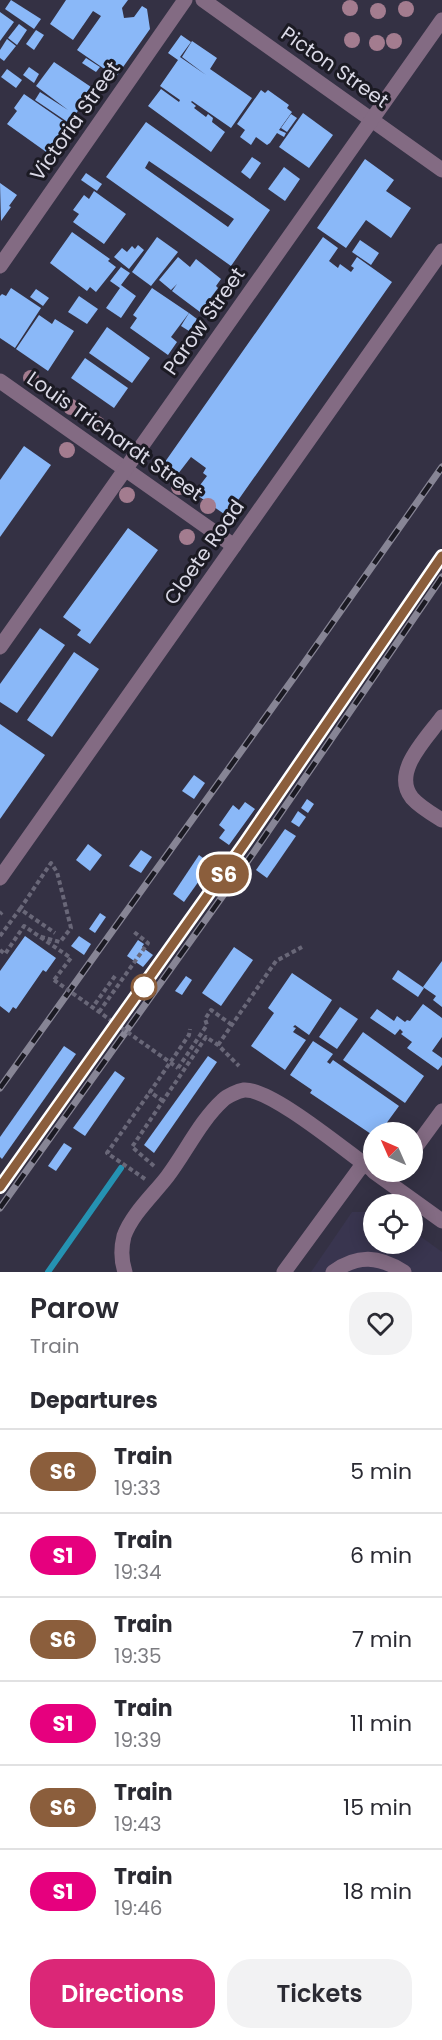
<!DOCTYPE html>
<style>
body{margin:0;font-family:Poppins,sans-serif;background:#f2f2f3;color:#2b2b33;height:100vh;display:flex;flex-direction:column;font-size:22px;white-space:nowrap}
*{box-sizing:border-box;margin:0}
p{font-size:20px;color:#7c7c81}
.icon{flex:none;width:33px;height:33px;fill:none;stroke:currentColor;stroke-width:2;stroke-linecap:round;stroke-linejoin:round}
.map{position:relative;height:1272px;overflow:hidden}
.panel{display:flex;flex-direction:column;background:#fff;flex:1}
.panel>*{flex:none}
.badge{padding:0 12px;border-radius:20px;font-size:21px;line-height:39px}
.needle{width:39px;rotate:315deg}
.controls{position:absolute;left:363px;top:1122px;display:grid;gap:12px}
.controls a{display:grid;place-items:center;width:60px;height:60px;border-radius:50%;background:#fff;box-shadow:0 3px 15px #0003;font-size:30px}
.map>.badge{position:absolute;translate:-50% -50%;box-shadow:0 0 0 3px #fff}
h2{padding:0 30px;font-size:22px;line-height:54px}
.round{display:grid;place-items:center;flex:none;width:63px;height:63px;border-radius:24px;background:#f2f2f3}
.overview{display:flex;align-items:center;justify-content:space-between;height:102px;padding:0 30px}
h1{font-size:28px;font-weight:600;line-height:45px}
.action{display:flex;gap:12px;margin-top:auto;padding:12px 30px}
.action a{flex:1;height:69px;border-radius:24px;background:#db2777;color:#fff;font-size:24px;font-weight:600;line-height:69px;text-align:center}
.action a+a{background:#f2f2f3;color:#2b2b33}
ul{padding:0;list-style:none}
li{display:flex;align-items:center;gap:18px;height:84px;padding:0 30px;border-top:2px solid #e1e1e2}
li div{flex:1}
li b{display:block;font-size:22px}
li em{font-style:normal}
li .badge{min-width:66px;font-weight:700;text-align:center}
.map>svg:first-child{display:block}
</style>
<div class="map">
<svg width="442" height="1272" viewBox="0 0 442 1272">
<rect width="100%" height="100%" fill="#343144"/>
<path fill="#39354f" d="M 352,1212 L 373,1212 L 374,1244 L 412,1244 L 413,1231 L 442,1252 L 442,1272 L 311,1272 Z"/>
<g fill="none" stroke-linecap="round" stroke-linejoin="round">
<path stroke="#2592b2" stroke-width="6" d="M 48,1272 L 121,1168"/>
</g>
<g fill="#8ab8f8" fill-rule="evenodd">
<path d="M 11,0 L 41,19 L 34,29 L 5,9 Z"/>
<path d="M 66,0 L 128,0 L 122,8 L 124,18 L 134,17 L 142,6 L 147,9 L 150,29 L 116,77 L 77,50 L 101,16 L 93,11 L 73,40 L 50,24 Z"/>
<path d="M 0,12 L 14,22 L 0,41 Z"/>
<path d="M 19,24 L 27,30 L 17,45 L 8,38 Z"/>
<path d="M 36,30 L 44,35 L 34,50 L 26,44 Z"/>
<path d="M 181,35 L 191,42 L 180,57 L 206,75 L 182,57 L 192,41 L 217,58 L 210,69 L 252,98 L 231,128 L 192,101 L 191,102 L 196,106 L 194,108 L 206,117 L 208,114 L 213,118 L 212,122 L 225,132 L 211,152 L 148,106 L 161,89 L 179,102 L 180,100 L 160,86 L 178,60 L 168,53 Z"/>
<path d="M 7,39 L 16,46 L 4,61 L 0,58 L 0,50 Z"/>
<path d="M 86,58 L 100,67 L 96,72 L 82,63 Z"/>
<path d="M 54,62 L 94,89 L 69,123 L 35,100 L 40,92 L 68,110 L 36,86 Z"/>
<path d="M 29,67 L 39,74 L 34,83 L 23,75 Z"/>
<path d="M 7,69 L 22,80 L 16,88 L 1,77 Z"/>
<path d="M 261,90 L 265,93 L 268,90 L 289,105 L 287,108 L 292,112 L 279,130 L 286,133 L 284,137 L 277,133 L 270,143 L 267,145 L 256,137 L 251,145 L 240,137 L 245,130 L 237,124 Z"/>
<path d="M 24,94 L 69,125 L 49,154 L 7,124 L 17,111 L 14,108 Z"/>
<path d="M 303,113 L 333,135 L 309,168 L 279,147 Z"/>
<path d="M 291,114 L 297,118 L 287,132 L 281,128 Z"/>
<path d="M 146,122 L 270,210 L 231,266 L 106,177 ZM 149,161 L 234,219 L 228,227 L 145,168 Z"/>
<path d="M 252,157 L 261,163 L 250,179 L 241,172 Z"/>
<path d="M 365,159 L 394,180 L 386,191 L 411,208 L 391,238 L 366,220 L 346,248 L 317,228 Z"/>
<path d="M 284,167 L 300,179 L 285,201 L 268,189 Z"/>
<path d="M 86,173 L 102,184 L 97,191 L 81,180 Z"/>
<path d="M 0,183 L 17,195 L 9,206 L 11,207 L 1,221 Z"/>
<path d="M 94,191 L 126,214 L 104,244 L 73,222 L 79,214 L 73,210 L 84,195 L 89,199 Z"/>
<path d="M 72,232 L 110,259 L 108,261 L 116,267 L 96,292 L 90,287 L 87,291 L 50,263 Z"/>
<path d="M 157,237 L 178,252 L 151,286 L 132,272 Z"/>
<path d="M 323,237 L 338,248 L 329,261 L 338,268 L 340,264 L 351,272 L 354,268 L 351,266 L 357,257 L 392,282 L 227,516 L 194,493 L 207,476 L 203,473 L 206,468 L 191,457 L 174,479 L 160,469 Z"/>
<path d="M 360,240 L 379,253 L 371,265 L 352,252 Z"/>
<path d="M 138,245 L 144,250 L 129,269 L 114,257 L 122,248 L 127,252 L 132,246 L 135,249 Z"/>
<path d="M 178,257 L 190,267 L 196,259 L 221,279 L 216,286 L 218,288 L 200,312 L 172,291 L 177,284 L 171,290 L 159,280 Z"/>
<path d="M 121,267 L 130,273 L 121,285 L 136,296 L 121,318 L 106,308 L 120,288 L 110,281 Z"/>
<path d="M 11,288 L 41,308 L 15,348 L 0,338 L 0,296 L 2,294 L 6,296 Z"/>
<path d="M 152,288 L 189,313 L 171,337 L 177,342 L 168,355 L 130,328 L 137,318 L 133,315 Z"/>
<path d="M 36,289 L 49,298 L 43,306 L 30,297 Z"/>
<path d="M 79,296 L 98,309 L 87,324 L 68,312 Z"/>
<path d="M 189,313 L 197,319 L 189,331 L 181,326 Z"/>
<path d="M 39,315 L 52,324 L 55,319 L 74,331 L 48,371 L 16,349 Z"/>
<path d="M 107,327 L 150,358 L 132,383 L 89,353 Z"/>
<path d="M 85,358 L 128,388 L 114,408 L 71,378 Z"/>
<path d="M 24,446 L 51,465 L 0,537 L 0,480 Z"/>
<path d="M 128,528 L 158,550 L 90,644 L 77,635 L 81,630 L 63,617 Z"/>
<path d="M 40,628 L 65,645 L 17,713 L 0,702 L 0,684 Z"/>
<path d="M 74,652 L 99,669 L 52,737 L 27,720 Z"/>
<path d="M 0,724 L 45,755 L 0,819 Z"/>
<path d="M 194,775 L 205,783 L 194,799 L 182,791 Z"/>
<path d="M 307,799 L 314,804 L 308,813 L 301,808 Z"/>
<path d="M 245,802 L 255,809 L 229,845 L 219,838 L 225,830 L 219,825 L 233,805 L 239,810 Z"/>
<path d="M 298,811 L 306,817 L 299,827 L 291,822 Z"/>
<path d="M 285,829 L 296,836 L 267,878 L 256,870 Z"/>
<path d="M 88,844 L 102,855 L 90,871 L 76,860 Z"/>
<path d="M 141,850 L 152,857 L 141,873 L 129,866 Z"/>
<path d="M 199,855 L 211,864 L 184,902 L 173,894 Z"/>
<path d="M 100,913 L 106,917 L 95,933 L 89,929 Z"/>
<path d="M 25,936 L 56,958 L 46,972 L 43,970 L 16,1009 L 13,1007 L 9,1013 L 0,1006 L 0,971 Z"/>
<path d="M 79,936 L 91,944 L 84,955 L 71,946 Z"/>
<path d="M 138,940 L 144,944 L 142,947 L 153,955 L 143,967 L 127,956 Z"/>
<path d="M 234,947 L 253,960 L 221,1006 L 202,993 Z"/>
<path d="M 442,961 L 442,1007 L 433,1000 L 436,996 L 423,987 Z"/>
<path d="M 398,970 L 424,988 L 418,997 L 392,979 Z"/>
<path d="M 292,973 L 332,1000 L 309,1035 L 295,1025 L 293,1027 L 296,1028 L 293,1032 L 306,1040 L 285,1070 L 251,1046 L 274,1013 L 268,1008 Z"/>
<path d="M 186,976 L 192,980 L 182,995 L 175,991 Z"/>
<path d="M 423,1004 L 442,1018 L 442,1037 L 432,1051 L 442,1058 L 442,1065 L 438,1070 L 407,1048 L 412,1042 L 401,1034 L 403,1032 L 400,1029 L 395,1035 L 370,1018 L 377,1009 L 394,1021 L 397,1016 L 405,1022 L 407,1020 L 410,1021 Z"/>
<path d="M 340,1007 L 358,1019 L 337,1049 L 319,1037 Z"/>
<path d="M 363,1032 L 424,1076 L 405,1103 L 343,1060 Z"/>
<path d="M 313,1041 L 333,1054 L 327,1062 L 330,1064 L 333,1060 L 399,1106 L 380,1132 L 374,1132 L 374,1136 L 310,1093 L 312,1090 L 290,1075 Z"/>
<path d="M 64,1046 L 76,1054 L 2,1159 L 0,1157 L 0,1137 Z"/>
<path d="M 208,1056 L 217,1062 L 154,1153 L 144,1145 Z"/>
<path d="M 115,1071 L 125,1078 L 85,1136 L 73,1128 Z"/>
<path d="M 64,1143 L 72,1148 L 56,1171 L 48,1166 Z"/>
</g>
<g fill="none" stroke-linecap="round" stroke-linejoin="round">
<g stroke="#696778" stroke-width="4" stroke-dasharray="4.5 3" stroke-linecap="butt">
<path d="M 20,909 L 51,863 L 57,872 L 71,928 L 60,942 L 38,936"/>
<path d="M 0,914 L 2,912"/>
<path d="M 0,936 L 20,909 L 55,933"/>
<path d="M 0,950 L 5,954 L 24,926 L 71,958 L 54,980"/>
<path d="M 95,1004 L 115,976"/>
<path d="M 99,1012 L 148,943 L 134,932"/>
<path d="M 218,1045 L 276,961 L 302,947"/>
<path d="M 178,1068 L 207,1025 L 205,1019 L 211,1010 L 232,1025"/>
<path d="M 163,1101 L 150,1092 L 189,1035 L 190,1029"/>
<path d="M 154,1166 L 132,1147 L 206,1037 L 218,1045 L 239,1066"/>
<path d="M 145,1179 L 107,1153 L 150,1092"/>
</g>
<g stroke="#836b83" stroke-width="15">
<path d="M 203,0 L 442,170"/>
<path d="M 0,266 L 185,0"/>
<path d="M 0,381 L 234,546"/>
<path d="M 0,647 L 442,20"/>
<path d="M 442,717 C 427,738 391,772 412,798 C 420,807 432,814 442,820"/>
<path d="M 0,878 L 442,251"/>
<path d="M 412,1152 L 442,1111"/>
<path d="M 374,1172 L 442,1221"/>
<path d="M 125,1272 C 121,1260 121,1248 124,1236 C 132,1214 153,1195 167,1177 C 186,1152 200,1121 223,1100 C 227,1096 238,1091 244,1090 C 271,1088 348,1153 374,1171"/>
<path d="M 284,1272 L 363,1164"/>
<path d="M 333,1272 C 358,1254 379,1256 404,1272"/>
</g>
<defs>
<g id="rail">
<path d="M 0,1088 L 295,676 L 442,467"/>
<path d="M 0,1187 L 244,844 L 442,556"/>
<path d="M 0,1208 L 254,852 L 442,577"/>
</g>
</defs>
<use href="#rail" stroke="#878595" stroke-width="7"/>
<use href="#rail" stroke="#1b1a23" stroke-width="4.5" stroke-dasharray="14" stroke-linecap="butt"/>
<path stroke="#696778" stroke-width="4" stroke-dasharray="4.5 3" stroke-linecap="butt" d="M 54,980 L 178,1068"/>
</g>
<g fill="#a37c8f">
<circle cx="350" cy="8" r="8"/>
<circle cx="406" cy="9" r="8"/>
<circle cx="378" cy="11" r="8"/>
<circle cx="352" cy="40" r="8"/>
<circle cx="394" cy="41" r="8"/>
<circle cx="377" cy="43" r="8"/>
<circle cx="31" cy="378" r="8"/>
<circle cx="71" cy="407" r="8"/>
<circle cx="97" cy="424" r="8"/>
<circle cx="67" cy="450" r="8"/>
<circle cx="179" cy="487" r="8"/>
<circle cx="127" cy="495" r="8"/>
<circle cx="208" cy="506" r="8"/>
<circle cx="187" cy="537" r="8"/>
</g>
<g fill="none" stroke-linecap="round" stroke-linejoin="round">
<defs>
<path id="line" d="M 0,1187 L 244,844 L 442,556"/>
</defs>
<use href="#line" stroke="#fff" stroke-width="14"/>
<use href="#line" stroke="#8b5e3c" stroke-width="9"/>
</g>
<circle fill="#fff" stroke="#8b5e3c" stroke-width="3" cx="144" cy="987" r="12"/>
<g text-anchor="middle" dominant-baseline="central" stroke-width="6" stroke-linejoin="round" paint-order="stroke">
<g font-size="20" fill="#dad9e6" stroke="#1b1a23">
<text transform="translate(335 67) rotate(35)">Picton Street</text>
<text transform="translate(75 121) rotate(-55)">Victoria Street</text>
<text transform="translate(204 321) rotate(-55)">Parow Street</text>
<text transform="translate(115 436) rotate(35)">Louis Trichardt Street</text>
<text transform="translate(204 552) rotate(-55)">Cloete Road</text>
</g>
</g>
</svg>
<div class="controls">
<a><svg class="needle" viewBox="-14 -14 28 28"><path d="M0-13l5 13h-10z" fill="#e53935"/><path d="M0 13l5-13h-10z" fill="#7c7c81"/></svg></a>
<a><svg class="icon" aria-label="locate" viewBox="0 0 24 24"><circle cx="12" cy="12" r="6"/><path d="M12 2v4M12 18v4M2 12h4M18 12h4"/></svg></a>
</div>
<b class="badge" style="left:224px;top:874px;background:#8b5e3c;color:#fff">S6</b>
</div>
<section class="panel">
<div class="overview"><div><h1>Parow</h1><p>Train</p></div><a class="round"><svg class="icon" aria-label="heart" viewBox="0 0 24 24"><path d="M12 20l-8-8c-3-5 5-10 8-4 3-6 11-1 8 4z"/></svg></a></div>
<h2>Departures</h2>
<ul>
<li><span class="badge" style="background:#8b5e3c;color:#fff">S6</span><div><b>Train</b><p>19:33</p></div><em>5 min</em></li>
<li><span class="badge" style="background:#e6007e;color:#fff">S1</span><div><b>Train</b><p>19:34</p></div><em>6 min</em></li>
<li><span class="badge" style="background:#8b5e3c;color:#fff">S6</span><div><b>Train</b><p>19:35</p></div><em>7 min</em></li>
<li><span class="badge" style="background:#e6007e;color:#fff">S1</span><div><b>Train</b><p>19:39</p></div><em>11 min</em></li>
<li><span class="badge" style="background:#8b5e3c;color:#fff">S6</span><div><b>Train</b><p>19:43</p></div><em>15 min</em></li>
<li><span class="badge" style="background:#e6007e;color:#fff">S1</span><div><b>Train</b><p>19:46</p></div><em>18 min</em></li>
</ul>
<div class="action"><a>Directions</a><a>Tickets</a></div>
</section>
